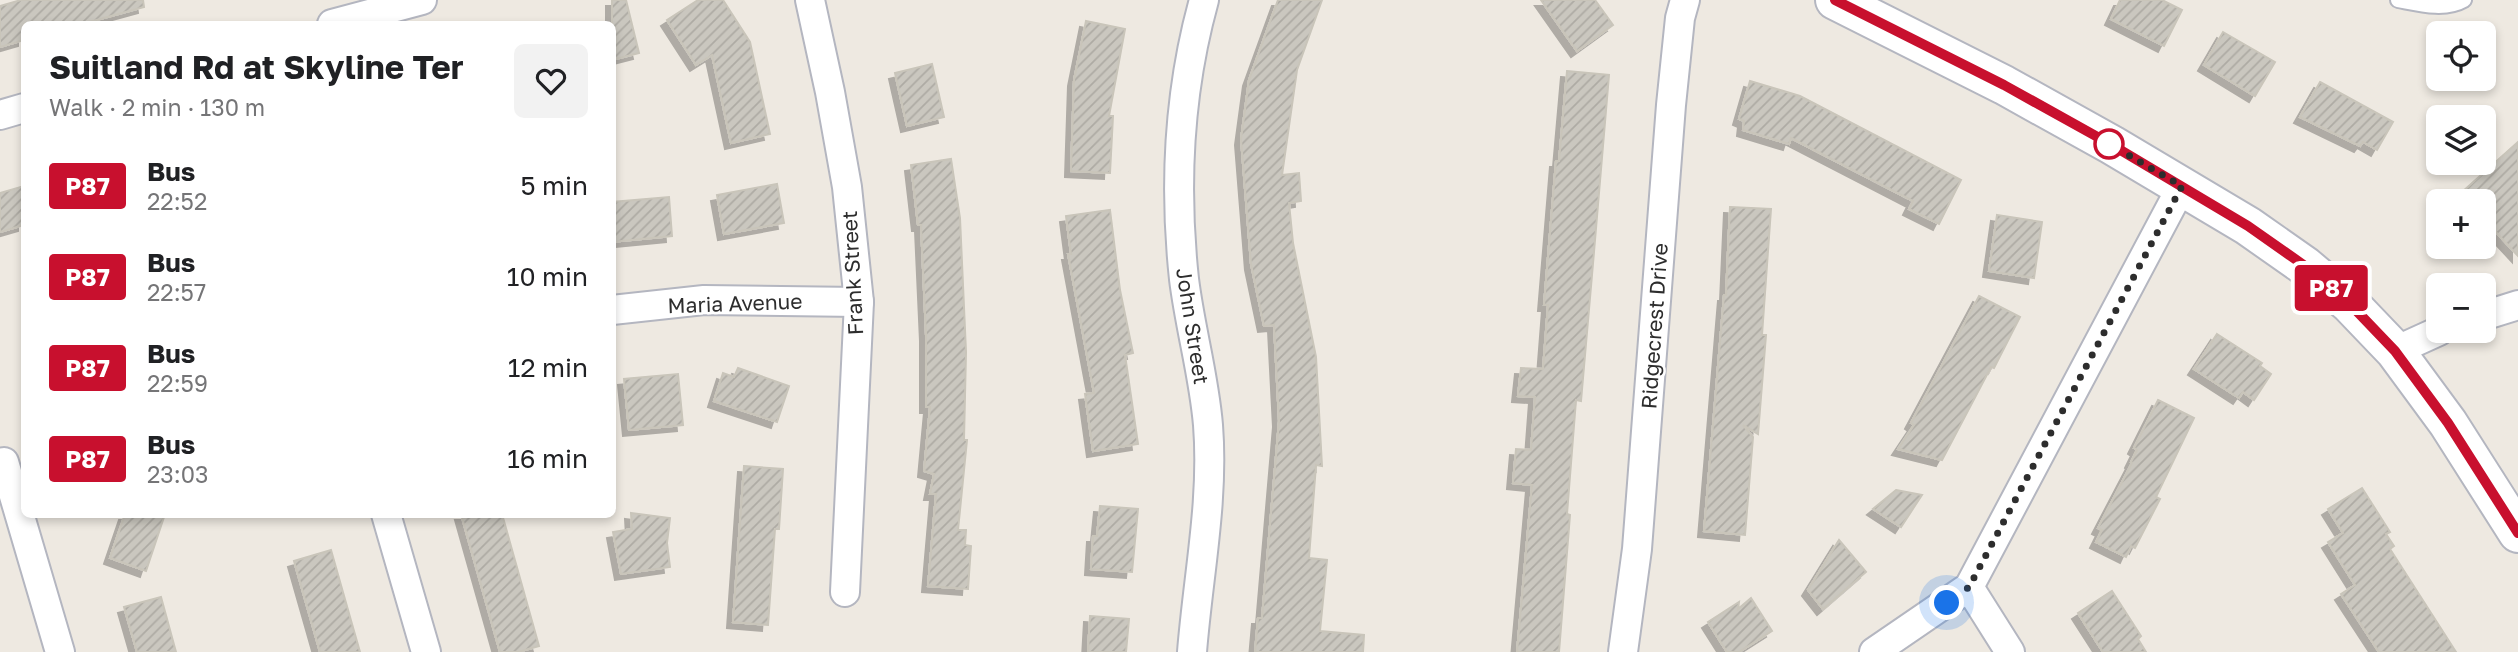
<!DOCTYPE html>
<meta charset="utf-8">
<style>
body{margin:0;font-family:"Golos Text",sans-serif;background:#f2f2f2;color:#202124;height:100vh;display:flex;flex-direction:column;font-size:26px;white-space:nowrap}
*{box-sizing:border-box;margin:0}
p{font-size:23px;color:#757577}
.icon{flex:none;width:38px;height:38px;fill:none;stroke:currentColor;stroke-width:2;stroke-linecap:round;stroke-linejoin:round}
.map{position:relative;flex:1;overflow:hidden}
.side{position:absolute;left:21px;top:21px;width:595px;height:497px;display:flex;flex-direction:column;background:#fff;border-radius:10px;box-shadow:0 4px 10px #0003}
.side>*{flex:none}
.badge{padding:0 14px;border-radius:5px;font-size:24px;line-height:46px}
.tools{position:absolute;left:2426px;top:21px;display:grid;gap:14px}
.tools a{display:grid;place-items:center;width:70px;height:70px;border-radius:10px;background:#fff;box-shadow:0 4px 10px #0003;font-size:35px}
.you{position:absolute;width:35px;height:35px;margin:-18px;border:5px solid #fff;border-radius:50%;background:#1a73e8;box-shadow:0 0 0 10px #1a73e833}
.map>.badge{position:absolute;translate:-50% -50%;box-shadow:0 0 0 4px #fff}
.round{display:grid;place-items:center;flex:none;width:74px;height:74px;border-radius:10px;background:#f2f2f2}
.summary{display:flex;align-items:center;justify-content:space-between;height:119px;padding:0 28px}
h1{font-size:33px;font-weight:700;line-height:52px}
ul{padding:0;list-style:none}
li{display:flex;align-items:center;gap:21px;height:91px;padding:0 28px}
li div{flex:1}
li b{display:block;font-size:26px}
li em{font-style:normal}
li .badge{min-width:77px;font-weight:700;text-align:center}
.map>svg:first-child{display:block}
</style>
<div class="map">
<svg width="2518" height="652" viewBox="0 0 2518 652">
<defs>
<pattern id="building-hatch" width="6" height="6" patternUnits="userSpaceOnUse" patternTransform="scale(1.75)"><rect width="6" height="6" fill="#cac7bf"/><path d="M-1 1l2-2M0 6l6-6M5 7l2-2" fill="none" stroke="#aeaba4"/></pattern>
<filter id="shadow"><feDropShadow dx="-6" dy="6" stdDeviation="0" flood-color="#0004"/></filter>
</defs>
<rect width="100%" height="100%" fill="#eee9e1"/>
<g fill="url(#building-hatch)" stroke="#c9c5ba" stroke-width="2" filter="url(#shadow)">
<path d="M 21,0 L 143,0 L 144,7 L 82,24 L 24,24 L 24,40 L 0,47 L 0,6 Z"/>
<path d="M 612,0 L 626,0 L 639,53 L 612,60 Z"/>
<path d="M 698,0 L 723,0 L 750,42 L 770,134 L 731,143 L 712,55 L 696,65 L 667,20 Z"/>
<path d="M 1278,0 L 1322,0 L 1297,70 L 1282,175 L 1299,173 L 1301,201 L 1289,203 L 1293,243 L 1316,357 L 1322,466 L 1316,465 L 1309,558 L 1327,560 L 1320,631 L 1364,635 L 1363,652 L 1255,652 L 1258,618 L 1262,618 L 1279,421 L 1274,325 L 1264,326 L 1251,264 L 1241,139 L 1249,80 Z"/>
<path d="M 1541,0 L 1595,0 L 1613,25 L 1577,51 Z"/>
<path d="M 2120,0 L 2162,0 L 2182,10 L 2164,46 L 2111,19 Z"/>
<path d="M 1086,21 L 1125,29 L 1109,116 L 1113,116 L 1110,173 L 1071,171 L 1074,80 Z"/>
<path d="M 2223,32 L 2275,62 L 2255,96 L 2204,65 Z"/>
<path d="M 932,64 L 944,117 L 907,126 L 895,73 Z"/>
<path d="M 1567,71 L 1609,75 L 1594,252 L 1581,401 L 1576,400 L 1567,514 L 1570,515 L 1559,652 L 1517,652 L 1532,485 L 1513,483 L 1516,449 L 1531,450 L 1535,397 L 1518,396 L 1521,368 L 1543,369 L 1548,305 L 1544,305 L 1556,161 L 1559,161 Z"/>
<path d="M 1750,81 L 1800,96 L 1961,180 L 1939,224 L 1909,209 L 1913,201 L 1791,138 L 1789,144 L 1743,130 L 1744,121 L 1739,119 Z"/>
<path d="M 2320,82 L 2393,122 L 2377,150 L 2363,142 L 2360,146 L 2300,117 Z"/>
<path d="M 2518,142 L 2518,256 L 2483,218 L 2483,201 L 2452,201 Z"/>
<path d="M 951,159 L 960,218 L 966,352 L 964,440 L 967,440 L 958,530 L 966,530 L 965,545 L 971,546 L 968,589 L 928,586 L 936,494 L 930,494 L 934,474 L 924,471 L 930,407 L 926,407 L 926,335 L 921,225 L 918,225 L 911,165 Z"/>
<path d="M 777,184 L 784,223 L 724,234 L 717,195 Z"/>
<path d="M 24,186 L 24,225 L 0,232 L 0,193 Z"/>
<path d="M 669,197 L 672,236 L 612,242 L 612,202 Z"/>
<path d="M 1730,207 L 1771,209 L 1762,335 L 1766,335 L 1758,434 L 1743,425 L 1753,437 L 1745,535 L 1704,531 L 1724,295 L 1726,295 Z"/>
<path d="M 1110,210 L 1120,290 L 1133,353 L 1125,355 L 1138,444 L 1093,451 L 1085,394 L 1094,393 L 1068,254 L 1071,254 L 1066,216 Z"/>
<path d="M 1997,215 L 2042,222 L 2034,278 L 1989,271 Z"/>
<path d="M 1979,296 L 2020,317 L 1994,368 L 1991,367 L 1942,460 L 1898,449 L 1914,425 L 1911,423 Z"/>
<path d="M 2217,334 L 2262,363 L 2260,366 L 2271,374 L 2254,400 L 2243,392 L 2239,398 L 2194,369 Z"/>
<path d="M 738,368 L 789,386 L 777,422 L 714,401 L 723,373 L 734,377 Z"/>
<path d="M 678,374 L 683,425 L 629,430 L 624,379 Z"/>
<path d="M 2158,400 L 2194,418 L 2156,497 L 2160,499 L 2135,548 L 2131,546 L 2126,557 L 2096,542 L 2102,530 L 2098,528 L 2132,463 L 2131,462 L 2137,450 L 2134,448 Z"/>
<path d="M 744,466 L 783,469 L 779,529 L 775,529 L 768,625 L 733,622 Z"/>
<path d="M 2362,488 L 2390,532 L 2386,534 L 2394,546 L 2390,549 L 2456,652 L 2379,652 L 2341,594 L 2355,585 L 2328,542 L 2343,533 L 2328,509 Z"/>
<path d="M 1896,490 L 1922,495 L 1901,527 L 1873,509 Z"/>
<path d="M 1100,506 L 1138,509 L 1132,572 L 1091,569 L 1093,536 L 1097,536 Z"/>
<path d="M 631,513 L 670,518 L 667,543 L 670,567 L 621,574 L 613,532 L 632,529 Z"/>
<path d="M 125,514 L 165,514 L 146,571 L 110,558 Z"/>
<path d="M 461,514 L 502,514 L 539,646 L 518,652 L 500,652 Z"/>
<path d="M 1839,540 L 1866,572 L 1823,609 L 1808,590 Z"/>
<path d="M 331,550 L 352,624 L 360,652 L 320,652 L 294,561 Z"/>
<path d="M 2112,591 L 2141,636 L 2138,639 L 2146,652 L 2103,652 L 2078,613 Z"/>
<path d="M 161,597 L 176,652 L 137,652 L 124,607 Z"/>
<path d="M 1751,598 L 1772,631 L 1739,652 L 1727,652 L 1708,622 L 1739,602 L 1738,609 Z"/>
<path d="M 1090,616 L 1129,619 L 1126,652 L 1088,652 Z"/>
</g>
<g fill="none" stroke-linecap="round" stroke-linejoin="round">
<defs>
<path id="service" d="M 2398,0 C 2419,4 2445,11 2464,0"/>
<g id="minor">
<path d="M 810,0 L 830,92 L 847,187 L 859,302 L 845,592"/>
<path d="M 332,24 L 422,0"/>
<path d="M 0,115 L 24,108"/>
<path d="M 612,310 L 704,300 L 859,302"/>
<path d="M 2483,316 L 2518,305"/>
<path d="M 2395,351 L 2439,331"/>
<path d="M 4,462 L 60,652"/>
<path d="M 386,514 L 426,652"/>
<path d="M 1969,587 L 2010,652"/>
<path d="M 1192,652 C 1198,576 1214,501 1208,425 C 1204,376 1190,328 1184,279 C 1174,186 1179,90 1204,0"/>
<path d="M 1623,652 L 1637,549 L 1671,105 L 1680,18 L 1685,0"/>
<path d="M 1874,652 L 1969,587 L 2182,186"/>
</g>
<path id="secondary" d="M 1835,0 L 2004,85 L 2112,145 L 2248,226 L 2305,266 L 2350,304 L 2395,351 L 2448,423 L 2518,533"/>
</defs>
<use href="#service" stroke="#b4b6c0" stroke-width="18"/>
<use href="#minor" stroke="#b4b6c0" stroke-width="32"/>
<use href="#secondary" stroke="#b4b6c0" stroke-width="42"/>
<use href="#service" stroke="#fff" stroke-width="14"/>
<use href="#minor" stroke="#fff" stroke-width="28"/>
<use href="#secondary" stroke="#fff" stroke-width="38"/>
</g>
<g fill="none" stroke-linecap="round" stroke-linejoin="round">
<defs>
<path id="line" d="M 1835,0 L 2004,85 L 2112,145 L 2248,226 L 2305,266 L 2350,304 L 2395,351 L 2448,423 L 2518,533"/>
</defs>
<use href="#line" stroke="#fff" stroke-width="16"/>
<use href="#line" stroke="#c8102e" stroke-width="10"/>
<path stroke="#2d2d2d" stroke-width="7" stroke-dasharray="0 12.6" d="M 1947,603 L 1969,587 L 2182,186 L 2109,144"/>
</g>
<circle fill="#fff" stroke="#c8102e" stroke-width="3.5" cx="2109" cy="144" r="14"/>
<g text-anchor="middle" dominant-baseline="central" stroke-width="5" stroke-linejoin="round" paint-order="stroke">
<g font-size="21" fill="#2d2d2d" stroke="#fff">
<text transform="translate(852 273) rotate(-93)">Frank Street</text>
<text transform="translate(735 303) rotate(-2)">Maria Avenue</text>
<text transform="translate(1193 326) rotate(81)">John Street</text>
<text transform="translate(1654 326) rotate(-86)">Ridgecrest Drive</text>
</g>
</g>
</svg>
<div class="tools">
<a><svg class="icon" aria-label="locate" viewBox="0 0 24 24"><circle cx="12" cy="12" r="6"/><path d="M12 2v4M12 18v4M2 12h4M18 12h4"/></svg></a>
<a><svg class="icon" aria-label="layers" viewBox="0 0 24 24"><path d="M12 4l9 5-9 5-9-5zM3 14l9 5 9-5"/></svg></a>
<a>+</a>
<a>−</a>
</div>
<div class="you" style="left:1947px;top:603px"></div>
<b class="badge" style="left:2331px;top:288px;background:#c8102e;color:#fff">P87</b>
<section class="side">
<div class="summary"><div><h1>Suitland Rd at Skyline Ter</h1><p>Walk · 2 min · 130 m</p></div><a class="round"><svg class="icon" aria-label="heart" viewBox="0 0 24 24"><path d="M12 20l-8-8c-3-5 5-10 8-4 3-6 11-1 8 4z"/></svg></a></div>
<ul>
<li><span class="badge" style="background:#c8102e;color:#fff">P87</span><div><b>Bus</b><p>22:52</p></div><em>5 min</em></li>
<li><span class="badge" style="background:#c8102e;color:#fff">P87</span><div><b>Bus</b><p>22:57</p></div><em>10 min</em></li>
<li><span class="badge" style="background:#c8102e;color:#fff">P87</span><div><b>Bus</b><p>22:59</p></div><em>12 min</em></li>
<li><span class="badge" style="background:#c8102e;color:#fff">P87</span><div><b>Bus</b><p>23:03</p></div><em>16 min</em></li>
</ul>
</section>
</div>
